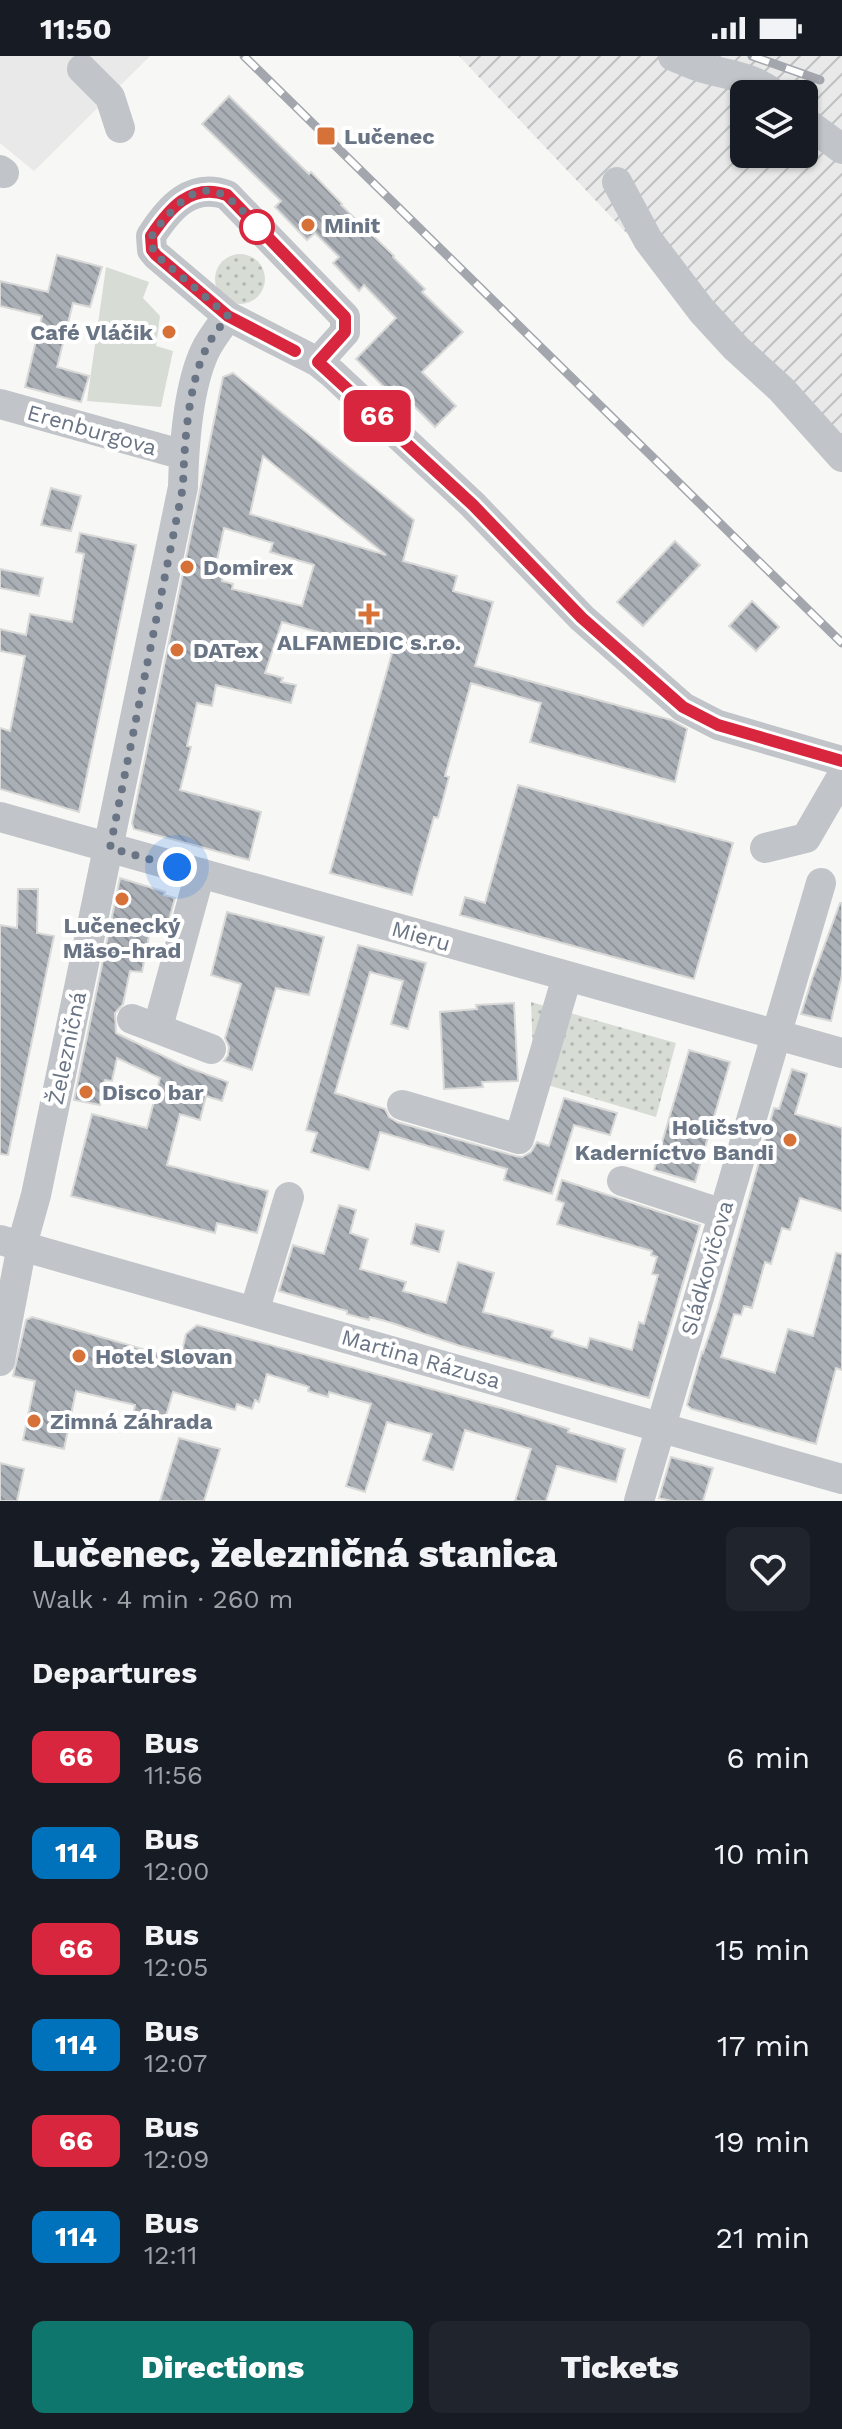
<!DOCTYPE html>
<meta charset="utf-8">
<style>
body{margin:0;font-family:"Work Sans",sans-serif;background:#20242c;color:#f1f3f6;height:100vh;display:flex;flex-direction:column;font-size:30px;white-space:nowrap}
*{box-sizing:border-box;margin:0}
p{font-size:26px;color:#9ea1a6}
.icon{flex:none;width:44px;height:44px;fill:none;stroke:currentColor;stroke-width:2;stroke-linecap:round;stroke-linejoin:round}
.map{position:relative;height:1445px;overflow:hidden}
.drawer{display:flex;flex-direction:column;background:#171b24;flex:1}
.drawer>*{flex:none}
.badge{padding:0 16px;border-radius:12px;font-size:28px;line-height:52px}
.controls{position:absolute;left:730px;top:24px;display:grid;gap:16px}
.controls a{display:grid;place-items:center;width:88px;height:88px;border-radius:12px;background:#171b24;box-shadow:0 2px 6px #0004;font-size:40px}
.you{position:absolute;width:40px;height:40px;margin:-20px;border:6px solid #fff;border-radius:50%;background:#1a73e8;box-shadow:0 0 0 12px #1a73e833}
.map>.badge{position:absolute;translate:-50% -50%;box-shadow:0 0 0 4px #fff}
h2{padding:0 32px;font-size:30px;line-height:72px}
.round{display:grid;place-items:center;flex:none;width:84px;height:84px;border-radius:12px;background:#20242c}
.overview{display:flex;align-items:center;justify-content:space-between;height:136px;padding:0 32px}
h1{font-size:38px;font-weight:800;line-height:60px}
.cta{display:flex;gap:16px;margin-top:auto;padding:16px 32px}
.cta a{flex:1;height:92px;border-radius:12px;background:#0f766e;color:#fff;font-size:32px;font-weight:800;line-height:92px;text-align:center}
.cta a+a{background:#20242c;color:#f1f3f6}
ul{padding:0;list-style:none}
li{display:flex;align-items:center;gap:24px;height:96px;padding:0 32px}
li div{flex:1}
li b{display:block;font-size:30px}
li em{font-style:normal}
li .badge{min-width:88px;font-weight:700;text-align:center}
.status{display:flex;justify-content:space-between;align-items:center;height:56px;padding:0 40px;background:#171b24;direction:ltr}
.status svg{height:22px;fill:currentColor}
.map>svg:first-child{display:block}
</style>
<div class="status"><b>11:50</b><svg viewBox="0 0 49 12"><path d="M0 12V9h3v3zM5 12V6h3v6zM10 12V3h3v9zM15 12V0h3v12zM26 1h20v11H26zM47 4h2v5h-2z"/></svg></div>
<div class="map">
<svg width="842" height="1445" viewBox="0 0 842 1445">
<defs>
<pattern id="industrial-furrows" width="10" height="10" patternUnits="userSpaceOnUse" patternTransform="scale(2)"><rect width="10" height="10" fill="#e8e9e8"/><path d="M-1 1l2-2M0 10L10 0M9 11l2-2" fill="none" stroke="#c0c1c2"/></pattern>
<pattern id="grass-dots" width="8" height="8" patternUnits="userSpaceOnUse" patternTransform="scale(2)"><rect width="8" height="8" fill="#d7dcd5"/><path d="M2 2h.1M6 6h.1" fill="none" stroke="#b2b7b2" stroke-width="1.8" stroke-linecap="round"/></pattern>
<pattern id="building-back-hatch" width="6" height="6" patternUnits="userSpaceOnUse" patternTransform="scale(2)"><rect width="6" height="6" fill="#aaafb6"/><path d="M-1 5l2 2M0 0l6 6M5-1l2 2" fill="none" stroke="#8e939a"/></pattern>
</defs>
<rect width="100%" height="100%" fill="#f7f8f5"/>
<path fill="#e8e9e8" d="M 0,0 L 150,0 L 34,115 L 0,87 Z"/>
<path fill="url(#industrial-furrows)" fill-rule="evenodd" d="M 459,0 L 842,0 L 842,405 ZM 744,38 L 804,38 L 804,98 L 744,98 Z"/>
<g fill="url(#grass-dots)">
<circle cx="240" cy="223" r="25"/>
<path d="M 531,946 L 676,987 L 656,1061 L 534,1025 Z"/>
</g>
<path fill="#d7dcd5" d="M 106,211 L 149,226 L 143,242 L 160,260 L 156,290 L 173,295 L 161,351 L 87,345 Z"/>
<g fill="url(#building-back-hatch)" stroke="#d9d9d8" stroke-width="2" fill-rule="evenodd">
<path d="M 229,40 L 309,118 L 311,116 L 342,148 L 341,149 L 394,200 L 393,201 L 425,233 L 422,236 L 463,276 L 422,316 L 456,350 L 435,371 L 394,330 L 389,336 L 356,303 L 396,262 L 364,229 L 359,235 L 333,207 L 339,201 L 315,177 L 307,184 L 275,151 L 281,145 L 202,68 Z"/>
<path d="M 57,199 L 102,211 L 90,251 L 73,247 L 57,311 L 89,320 L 81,346 L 25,331 L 42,260 L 0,250 L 0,225 L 48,236 Z"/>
<path d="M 233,317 L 414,464 L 403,505 L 457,520 L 453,535 L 493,546 L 475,610 L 671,664 L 687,673 L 675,726 L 530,686 L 541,647 L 471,627 L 445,720 L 449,721 L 438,762 L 434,761 L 412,839 L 330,817 L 392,597 L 282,566 L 265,617 L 283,622 L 281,626 L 296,629 L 291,647 L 216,629 L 212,650 L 197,647 L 187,690 L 191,691 L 180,734 L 261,756 L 249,804 L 134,773 L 132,767 L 223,321 ZM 263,400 L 386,499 L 250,458 ZM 224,472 L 273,487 L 270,496 L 314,509 L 302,550 L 232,533 L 233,528 L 222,525 L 224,515 L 215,513 Z"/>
<path d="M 51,432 L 81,440 L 71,475 L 41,469 Z"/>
<path d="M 80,477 L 136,489 L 79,756 L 0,733 L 0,672 L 10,675 L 25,600 L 0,595 L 0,573 L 26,579 L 30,558 L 72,566 L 84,498 L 76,496 Z"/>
<path d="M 675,485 L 700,509 L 643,570 L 617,546 Z"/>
<path d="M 0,513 L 43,522 L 39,540 L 0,532 Z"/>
<path d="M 752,545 L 779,571 L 756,595 L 729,570 Z"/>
<path d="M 518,729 L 733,787 L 694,923 L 460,859 L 465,841 L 485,847 Z"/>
<path d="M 120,822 L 165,836 L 164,839 L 175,842 L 165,878 L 150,875 L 142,916 L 130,915 L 123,948 L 115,957 L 116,977 L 184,1010 L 228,1026 L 222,1045 L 206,1040 L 200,1064 L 180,1058 L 167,1109 L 268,1135 L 257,1177 L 217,1167 L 215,1177 L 71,1140 L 92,1058 L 147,1072 L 160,1022 L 117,1002 L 112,1025 L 105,1024 L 100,1049 L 74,1044 Z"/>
<path d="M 18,833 L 38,833 L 37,877 L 54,880 L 8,1099 L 0,1098 L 0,869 L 17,872 Z"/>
<path d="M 840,847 L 842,847 L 842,919 L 831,965 L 801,958 L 812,923 Z"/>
<path d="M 227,856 L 324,881 L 309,939 L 276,932 L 252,1014 L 224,1005 L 228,999 L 229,991 L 225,982 L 241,928 L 211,919 Z"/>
<path d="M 358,889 L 426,907 L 408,973 L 391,968 L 403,925 L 370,916 L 335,1037 L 385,1053 L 389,1061 L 397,1066 L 515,1100 L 522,1101 L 531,1096 L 537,1086 L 549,1090 L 564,1042 L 617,1057 L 610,1079 L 574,1069 L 552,1138 L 504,1124 L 507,1113 L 380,1076 L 369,1114 L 311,1096 L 317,1077 L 306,1074 Z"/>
<path d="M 514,947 L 518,1025 L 482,1026 L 483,1031 L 444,1033 L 440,956 L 477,953 L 476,949 Z"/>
<path d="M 689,994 L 730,1006 L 695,1126 L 654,1114 Z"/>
<path d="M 792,1013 L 807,1018 L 795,1058 L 842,1072 L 842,1155 L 800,1142 L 790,1174 L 782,1172 L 771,1208 L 765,1206 L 752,1252 L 744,1250 L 741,1259 L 734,1258 L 721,1301 L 775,1317 L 788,1273 L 813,1280 L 836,1197 L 842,1198 L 842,1314 L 836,1312 L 816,1388 L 692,1353 L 687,1349 L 702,1296 L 703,1297 L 718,1253 L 774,1052 L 779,1053 Z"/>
<path d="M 562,1124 L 700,1169 L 649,1342 L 457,1289 L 389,1266 L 370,1261 L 369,1264 L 347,1258 L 347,1255 L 279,1235 L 293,1189 L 324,1198 L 339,1149 L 356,1154 L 350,1177 L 368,1183 L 360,1213 L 406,1226 L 403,1235 L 446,1247 L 458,1206 L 494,1217 L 483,1256 L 553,1275 L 551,1281 L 587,1292 L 590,1282 L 632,1294 L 639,1266 L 644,1268 L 658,1219 L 652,1218 L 657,1201 L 651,1199 L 652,1195 L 557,1168 L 564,1147 L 556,1144 Z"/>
<path d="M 416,1168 L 444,1175 L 439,1196 L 411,1188 Z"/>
<path d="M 32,1261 L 180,1304 L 186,1278 L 197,1269 L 508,1354 L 569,1373 L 568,1376 L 625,1393 L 616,1426 L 557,1410 L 546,1445 L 515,1445 L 531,1393 L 465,1374 L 453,1414 L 423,1404 L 432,1378 L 387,1366 L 365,1436 L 346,1430 L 371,1348 L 329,1336 L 328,1341 L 308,1335 L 309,1331 L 267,1318 L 259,1346 L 255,1344 L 252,1353 L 237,1348 L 235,1354 L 173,1336 L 162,1373 L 132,1366 L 135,1349 L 76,1335 L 64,1393 L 23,1384 L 35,1325 L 13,1320 L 26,1264 Z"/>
<path d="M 179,1382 L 220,1393 L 204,1445 L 160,1445 Z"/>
<path d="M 671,1401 L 713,1412 L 703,1445 L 672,1445 L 659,1442 Z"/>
<path d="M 0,1407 L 24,1413 L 17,1445 L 0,1445 Z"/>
</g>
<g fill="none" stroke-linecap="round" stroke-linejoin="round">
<g stroke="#c1c4c8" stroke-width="30">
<path d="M 673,0 C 683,4 693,9 703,12 C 727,19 754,21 774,38"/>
<path d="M 82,13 L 110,41 L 120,72"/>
<path d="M 804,65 L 842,93"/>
<path d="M 0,114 L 4,117"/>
<path d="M 617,126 L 648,184 L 702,255 L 736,292 L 781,333 L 842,401"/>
<path d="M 318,306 L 345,276 L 345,261 L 227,139 C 191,126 169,152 151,180 L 152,194 L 156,199 L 228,260 L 318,306 L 333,318 L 473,449 L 582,562 L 683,651 L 718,669 L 842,705"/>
<path d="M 0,348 L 184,399"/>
<path d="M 0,761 L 842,997"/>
<path d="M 765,792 L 806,782 L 842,720"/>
<path d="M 132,963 L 211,993"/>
<path d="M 158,971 L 200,817"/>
<path d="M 402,1049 L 519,1083 L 567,921"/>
<path d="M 622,1125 L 723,1158"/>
<path d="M 0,1184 L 842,1423"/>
<path d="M 254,1256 L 289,1141"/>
<path d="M 0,1305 L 22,1189 L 36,1139 L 183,431 C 184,391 188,327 207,291 C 213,280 221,270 228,260"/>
<path d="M 639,1445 L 821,827"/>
</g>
<defs>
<g id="rail">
<path d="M 244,0 L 842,587"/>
<path d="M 752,0 L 820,24"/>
</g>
</defs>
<use href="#rail" stroke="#a3a7ad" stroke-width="9"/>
<use href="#rail" stroke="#fff" stroke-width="6" stroke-dasharray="18" stroke-linecap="butt"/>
</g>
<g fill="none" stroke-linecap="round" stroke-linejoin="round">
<defs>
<path id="line" d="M 295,295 L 228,260 L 156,199 L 152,194 L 151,180 C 169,153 191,126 227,139 L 345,261 L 345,276 L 318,306 L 473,449 L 582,562 L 683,651 L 718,669 L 842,705"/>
</defs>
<use href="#line" stroke="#fff" stroke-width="18"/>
<use href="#line" stroke="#d7263d" stroke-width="12"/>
<path stroke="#697484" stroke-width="8" stroke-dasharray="0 14.4" d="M 177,811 L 110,792 L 183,431 C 184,391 188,327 207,291 C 212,280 221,270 228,260 L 156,199 L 150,187 C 152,174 163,166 171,156 C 213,110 235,148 266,180 L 257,171"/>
</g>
<g fill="#d67137" stroke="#fff" stroke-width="3">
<rect x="316" y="70" width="20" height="20" rx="4"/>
<circle cx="308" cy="169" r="8"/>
<circle cx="169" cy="276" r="8"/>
<circle cx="187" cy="511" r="8"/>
<path d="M365 546h8v8h8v8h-8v8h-8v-8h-8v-8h8z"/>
<circle cx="177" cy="594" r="8"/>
<circle cx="122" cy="843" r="8"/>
<circle cx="86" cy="1036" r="8"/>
<circle cx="790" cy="1084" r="8"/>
<circle cx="79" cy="1300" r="8"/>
<circle cx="34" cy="1365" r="8"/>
</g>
<circle fill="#fff" stroke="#d7263d" stroke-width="4" cx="257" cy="171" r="16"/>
<g text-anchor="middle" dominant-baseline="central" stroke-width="8" stroke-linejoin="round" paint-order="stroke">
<g font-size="22" font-weight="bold" fill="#697484" stroke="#fff" text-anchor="start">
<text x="344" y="80">Lučenec</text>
<text x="324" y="169">Minit</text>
<text x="153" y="276" text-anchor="end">Café Vláčik</text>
<text x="203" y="511">Domirex</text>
<text x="369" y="586" text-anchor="middle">ALFAMEDIC s.r.o.</text>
<text x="193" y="594">DATex</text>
<text x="122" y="869" text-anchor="middle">Lučenecký<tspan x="122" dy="25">Mäso-hrad</tspan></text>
<text x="102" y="1036">Disco bar</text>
<text x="774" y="1071" text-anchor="end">Holičstvo<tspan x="774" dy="25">Kaderníctvo Bandi</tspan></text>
<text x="95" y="1300">Hotel Slovan</text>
<text x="50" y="1365">Zimná Záhrada</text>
</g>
<g font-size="22" fill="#697484" stroke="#fff">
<text transform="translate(92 374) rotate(16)">Erenburgova</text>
<text transform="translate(421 880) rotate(16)">Mieru</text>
<text transform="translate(67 992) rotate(-78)">Železničná</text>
<text transform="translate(707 1212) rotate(-74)">Sládkovičova</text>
<text transform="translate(421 1303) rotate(16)">Martina Rázusa</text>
</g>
</g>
</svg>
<div class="controls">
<a><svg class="icon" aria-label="layers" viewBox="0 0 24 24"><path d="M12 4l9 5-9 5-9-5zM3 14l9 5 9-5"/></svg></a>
</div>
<div class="you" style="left:177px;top:811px"></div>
<b class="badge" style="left:377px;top:360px;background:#d7263d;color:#fff">66</b>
</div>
<section class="drawer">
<div class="overview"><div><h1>Lučenec, železničná stanica</h1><p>Walk · 4 min · 260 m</p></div><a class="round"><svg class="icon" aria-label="heart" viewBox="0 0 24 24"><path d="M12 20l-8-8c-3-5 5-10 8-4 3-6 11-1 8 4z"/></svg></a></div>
<h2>Departures</h2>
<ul>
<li><span class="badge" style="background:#d7263d;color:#fff">66</span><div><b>Bus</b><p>11:56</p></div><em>6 min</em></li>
<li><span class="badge" style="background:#0072bc;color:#fff">114</span><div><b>Bus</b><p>12:00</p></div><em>10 min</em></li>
<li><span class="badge" style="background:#d7263d;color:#fff">66</span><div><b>Bus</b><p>12:05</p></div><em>15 min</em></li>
<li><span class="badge" style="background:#0072bc;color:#fff">114</span><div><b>Bus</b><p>12:07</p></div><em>17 min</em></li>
<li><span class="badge" style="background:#d7263d;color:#fff">66</span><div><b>Bus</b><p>12:09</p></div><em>19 min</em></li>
<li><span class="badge" style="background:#0072bc;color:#fff">114</span><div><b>Bus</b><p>12:11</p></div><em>21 min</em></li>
</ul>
<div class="cta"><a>Directions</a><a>Tickets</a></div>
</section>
